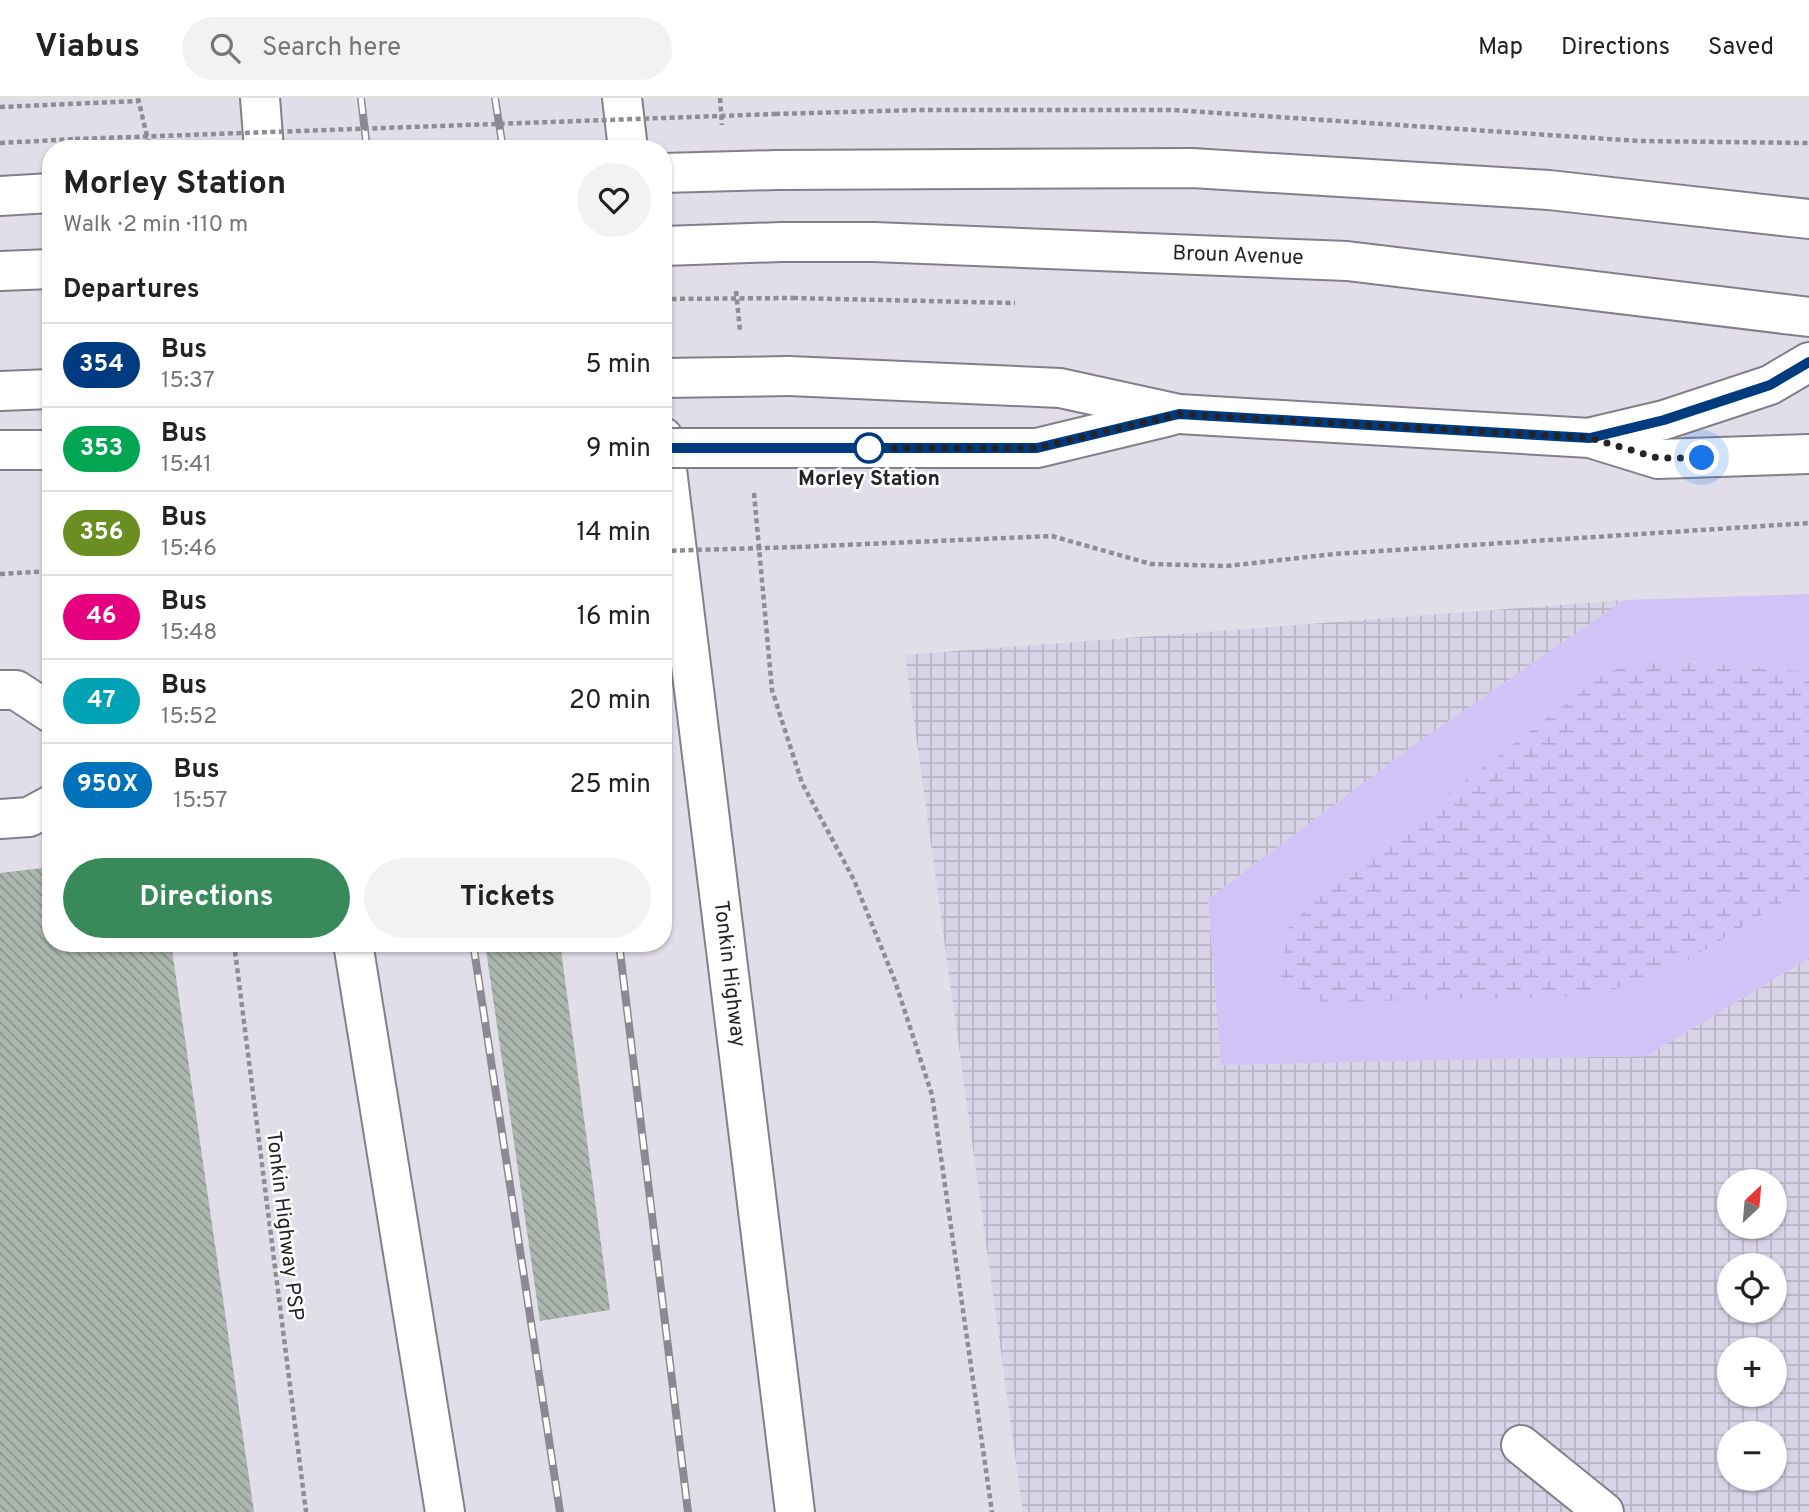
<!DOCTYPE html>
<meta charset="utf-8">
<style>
body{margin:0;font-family:Overpass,sans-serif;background:#f2f2f2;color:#222;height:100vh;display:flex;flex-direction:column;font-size:26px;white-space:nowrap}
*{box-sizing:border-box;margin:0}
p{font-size:23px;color:#767676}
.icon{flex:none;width:38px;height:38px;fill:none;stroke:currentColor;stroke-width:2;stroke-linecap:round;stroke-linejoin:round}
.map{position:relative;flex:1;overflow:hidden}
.drawer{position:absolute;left:42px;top:42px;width:630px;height:812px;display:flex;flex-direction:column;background:#fff;border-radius:28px;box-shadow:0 2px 5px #0004}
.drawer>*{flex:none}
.badge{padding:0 14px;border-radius:23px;font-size:24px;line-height:46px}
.needle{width:46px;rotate:26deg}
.buttons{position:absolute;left:1717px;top:1071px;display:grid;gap:14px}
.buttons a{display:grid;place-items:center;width:70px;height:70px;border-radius:50%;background:#fff;box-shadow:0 2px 5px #0004;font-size:35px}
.you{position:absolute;width:35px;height:35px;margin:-18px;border:5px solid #fff;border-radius:50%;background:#1a73e8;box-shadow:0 0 0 10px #1a73e833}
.map>.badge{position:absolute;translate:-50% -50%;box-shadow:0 0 0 4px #fff}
h2{padding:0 21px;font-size:26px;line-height:63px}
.round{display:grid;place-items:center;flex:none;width:74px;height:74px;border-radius:37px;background:#f2f2f2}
.head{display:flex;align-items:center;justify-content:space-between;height:119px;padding:0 21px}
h1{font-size:33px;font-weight:700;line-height:52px}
.primary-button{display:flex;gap:14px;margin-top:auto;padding:14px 21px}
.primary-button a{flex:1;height:80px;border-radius:42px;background:#398a5b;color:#fff;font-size:28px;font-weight:700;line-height:80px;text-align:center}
.primary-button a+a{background:#f2f2f2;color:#222}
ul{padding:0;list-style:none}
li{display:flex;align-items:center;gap:21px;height:84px;padding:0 21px;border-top:2px solid #e0e0e0}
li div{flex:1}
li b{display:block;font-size:26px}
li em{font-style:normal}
li .badge{min-width:77px;font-weight:700;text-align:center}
header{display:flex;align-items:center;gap:42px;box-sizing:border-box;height:98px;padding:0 35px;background:#fff;border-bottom:2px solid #e0e0e0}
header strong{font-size:33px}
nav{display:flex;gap:38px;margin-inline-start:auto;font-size:24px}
.search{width:490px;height:63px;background:#f2f2f2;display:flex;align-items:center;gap:18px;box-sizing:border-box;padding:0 24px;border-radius:38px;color:#767676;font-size:26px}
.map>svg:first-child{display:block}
</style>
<header>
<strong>Viabus</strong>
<div class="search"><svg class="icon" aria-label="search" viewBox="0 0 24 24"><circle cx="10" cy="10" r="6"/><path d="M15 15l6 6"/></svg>Search here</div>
<nav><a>Map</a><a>Directions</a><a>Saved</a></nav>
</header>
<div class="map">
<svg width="1809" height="1414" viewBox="0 0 1809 1414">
<defs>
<pattern id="industrial-grid" width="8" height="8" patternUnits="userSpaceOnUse" patternTransform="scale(1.75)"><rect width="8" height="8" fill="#d8d3e6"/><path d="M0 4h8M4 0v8" fill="none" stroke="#b9b5c5"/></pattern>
<pattern id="wetland-marsh" width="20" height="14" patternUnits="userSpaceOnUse" patternTransform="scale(1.75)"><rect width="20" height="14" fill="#d1c3f5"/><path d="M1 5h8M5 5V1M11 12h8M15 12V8" fill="none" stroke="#b3a7d2"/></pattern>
<pattern id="building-back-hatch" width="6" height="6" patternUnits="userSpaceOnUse" patternTransform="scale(1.75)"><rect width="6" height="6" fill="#abb6ae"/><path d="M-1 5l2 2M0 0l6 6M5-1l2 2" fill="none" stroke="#8b948e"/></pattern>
</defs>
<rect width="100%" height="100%" fill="#e1deea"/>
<path fill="url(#industrial-grid)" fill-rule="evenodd" d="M 1624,502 L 1417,645 L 1208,801 L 1221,967 L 1647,958 L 1809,860 L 1809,1414 L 1023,1414 L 905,557 ZM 1729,1083 L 1774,1083 L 1774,1129 L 1729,1129 ZM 1729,1167 L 1774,1167 L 1774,1213 L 1729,1213 ZM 1729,1251 L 1774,1251 L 1774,1297 L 1729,1297 ZM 1729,1335 L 1774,1335 L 1774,1381 L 1729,1381 Z"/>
<path fill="#d1c3f5" d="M 1809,496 L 1809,574 L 1653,560 L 1679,868 L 1809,788 L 1809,860 L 1647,958 L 1221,967 L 1208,801 L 1417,645 L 1624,502 Z"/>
<path fill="url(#wetland-marsh)" d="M 1653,560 L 1809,574 L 1809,788 L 1679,868 L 1596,898 L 1322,904 L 1281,880 L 1288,830 L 1331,786 L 1607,574 Z"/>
<g fill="url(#building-back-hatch)">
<path d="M 51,769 L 51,845 L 171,845 L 254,1414 L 0,1414 L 0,775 Z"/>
<path d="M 485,845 L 560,845 L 610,1212 L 540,1223 Z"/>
</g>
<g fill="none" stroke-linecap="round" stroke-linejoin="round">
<defs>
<g id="minor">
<path d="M 789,278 L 1060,290 L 1179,316 L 1590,340 L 1658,361 L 1809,356"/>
<path d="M 0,293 L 51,291"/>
<path d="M 1592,339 L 1664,322 L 1770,287 L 1809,264"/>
<path d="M 793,350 L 1037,350 L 1170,318"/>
<path d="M 0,352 L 51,352"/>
<path d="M 0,592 L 16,592 L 51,615"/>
<path d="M 0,721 L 29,719 L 51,707"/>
<path d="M 1521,1347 L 1604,1414"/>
</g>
<g id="major">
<path d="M 777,72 L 1192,70 L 1549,92 L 1809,121"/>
<path d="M 0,98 L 51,95"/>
<path d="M 781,144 L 874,144 L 1347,163 L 1809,219"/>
<path d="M 0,173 L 51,171"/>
</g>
<g id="highway">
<path d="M 260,0 L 264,51"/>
<path d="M 622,0 L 628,51"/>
<path d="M 663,339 L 795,1414"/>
<path d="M 353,845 L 445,1414"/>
</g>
</defs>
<use href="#minor" stroke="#827f8a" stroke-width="42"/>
<use href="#major" stroke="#827f8a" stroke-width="42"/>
<use href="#highway" stroke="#827f8a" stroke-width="42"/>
<g stroke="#8e8c94" stroke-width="4.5" stroke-dasharray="5 3.5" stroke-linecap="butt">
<path d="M 138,0 L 150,51"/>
<path d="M 720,0 L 722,27"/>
<path d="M 0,9 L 139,3"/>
<path d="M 775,16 L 916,12 L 1173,12 L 1639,43 L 1809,45"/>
<path d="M 0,45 L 75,41"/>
<path d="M 736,193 L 740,233"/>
<path d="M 793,200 L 1015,205"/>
<path d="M 754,395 L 772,592 L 802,685 L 854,782 L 895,883 L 932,997 L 992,1414"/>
<path d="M 797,449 L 1052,438 L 1151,466 L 1227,468 L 1334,456 L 1809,425"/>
<path d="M 0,476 L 51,473"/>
<path d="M 234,845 L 306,1414"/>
</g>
<use href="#minor" stroke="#fff" stroke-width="38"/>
<use href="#major" stroke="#fff" stroke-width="38"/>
<use href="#highway" stroke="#fff" stroke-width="38"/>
<defs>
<g id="rail">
<path d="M 361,0 L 367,51"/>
<path d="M 495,0 L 503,51"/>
<path d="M 473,845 L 560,1414"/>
<path d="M 619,845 L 688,1414"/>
</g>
</defs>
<use href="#rail" stroke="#8b8991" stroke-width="8"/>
<use href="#rail" stroke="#fff" stroke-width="5" stroke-dasharray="16" stroke-linecap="butt"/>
<defs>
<g id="minor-bridge">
<path d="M 663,280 L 789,278"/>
<path d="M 663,350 L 793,350"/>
</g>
<g id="major-bridge">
<path d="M 663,75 L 777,72"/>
<path d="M 663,148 L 781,144"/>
</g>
</defs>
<use href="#minor-bridge" stroke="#827f8a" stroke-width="42" stroke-linecap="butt"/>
<use href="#major-bridge" stroke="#827f8a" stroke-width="42" stroke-linecap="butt"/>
<g stroke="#8e8c94" stroke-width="4.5" stroke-dasharray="5 3.5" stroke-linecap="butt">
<path d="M 75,41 L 775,16"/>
<path d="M 663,201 L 793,200"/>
<path d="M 663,453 L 797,449"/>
</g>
<use href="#minor-bridge" stroke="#fff" stroke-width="38"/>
<use href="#major-bridge" stroke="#fff" stroke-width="38"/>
</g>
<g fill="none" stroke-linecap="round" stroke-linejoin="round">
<defs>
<path id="line" d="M 663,350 L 1037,350 L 1179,316 L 1590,340 L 1664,322 L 1770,287 L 1809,264"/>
</defs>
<use href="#line" stroke="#fff" stroke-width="16"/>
<use href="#line" stroke="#003b80" stroke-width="10"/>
<path stroke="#242327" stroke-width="7" stroke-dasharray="0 12.6" d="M 869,350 L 1037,350 L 1179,316 L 1590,340 L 1658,360 L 1702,360"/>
</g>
<circle fill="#fff" stroke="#003b80" stroke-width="3.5" cx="869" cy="350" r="14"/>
<g text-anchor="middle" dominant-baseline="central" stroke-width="5" stroke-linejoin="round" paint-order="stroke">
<g font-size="21" fill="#242327" stroke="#fff">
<text transform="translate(1238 158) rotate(2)">Broun Avenue</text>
<text transform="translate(729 876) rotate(83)">Tonkin Highway</text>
<text transform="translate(284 1128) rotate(83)">Tonkin Highway PSP</text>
</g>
<g font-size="21" font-weight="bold" fill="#242327" stroke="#fff">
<text x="869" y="381">Morley Station</text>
</g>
</g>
</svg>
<div class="buttons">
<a><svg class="needle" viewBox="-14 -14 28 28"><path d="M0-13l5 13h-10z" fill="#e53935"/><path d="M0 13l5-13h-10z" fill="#767676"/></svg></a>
<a><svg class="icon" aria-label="locate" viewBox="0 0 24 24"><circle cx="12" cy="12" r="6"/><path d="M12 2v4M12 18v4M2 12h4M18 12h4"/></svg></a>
<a>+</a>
<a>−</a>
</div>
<div class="you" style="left:1702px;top:360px"></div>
<section class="drawer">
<div class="head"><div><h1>Morley Station</h1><p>Walk · 2 min · 110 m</p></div><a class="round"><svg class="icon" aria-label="heart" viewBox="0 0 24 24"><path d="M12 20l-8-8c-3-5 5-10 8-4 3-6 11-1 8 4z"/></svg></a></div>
<h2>Departures</h2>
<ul>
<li><span class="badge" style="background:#003b80;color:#fff">354</span><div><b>Bus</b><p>15:37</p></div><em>5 min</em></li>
<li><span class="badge" style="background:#00a651;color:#fff">353</span><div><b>Bus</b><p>15:41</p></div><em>9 min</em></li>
<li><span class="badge" style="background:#6b8e23;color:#fff">356</span><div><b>Bus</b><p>15:46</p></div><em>14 min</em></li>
<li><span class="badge" style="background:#e6007e;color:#fff">46</span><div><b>Bus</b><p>15:48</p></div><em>16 min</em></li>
<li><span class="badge" style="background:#00a3b4;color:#fff">47</span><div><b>Bus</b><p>15:52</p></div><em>20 min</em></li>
<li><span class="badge" style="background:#0072bc;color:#fff">950X</span><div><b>Bus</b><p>15:57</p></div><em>25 min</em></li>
</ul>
<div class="primary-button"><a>Directions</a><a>Tickets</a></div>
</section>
</div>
